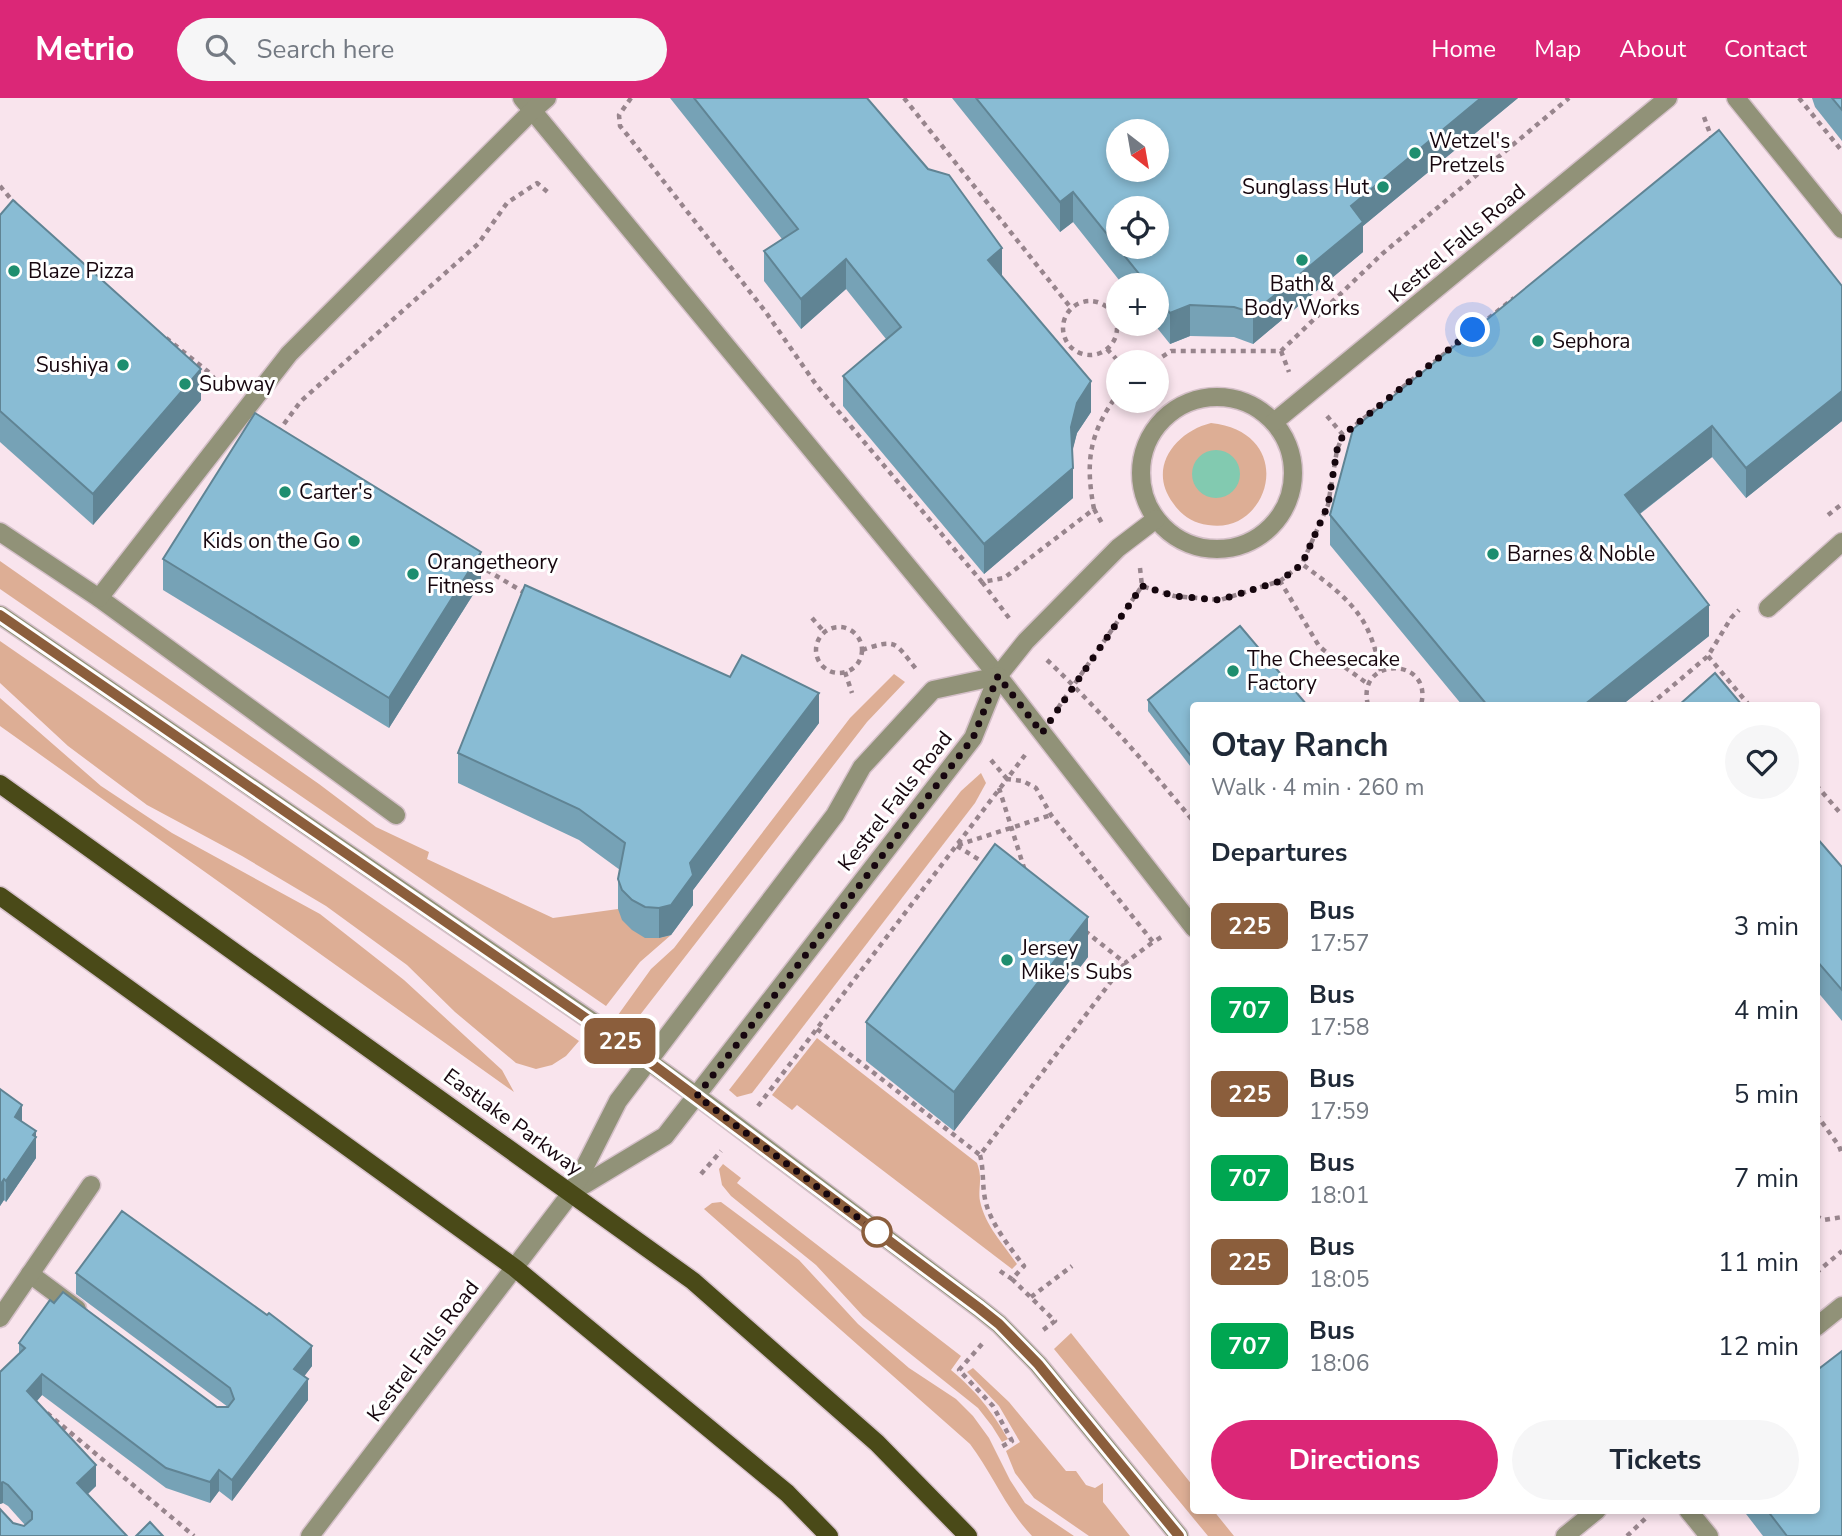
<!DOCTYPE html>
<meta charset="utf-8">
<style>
body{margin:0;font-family:"Nunito Sans",sans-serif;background:#f6f6f7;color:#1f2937;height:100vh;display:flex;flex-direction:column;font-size:26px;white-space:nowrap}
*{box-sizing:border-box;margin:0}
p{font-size:23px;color:#747a83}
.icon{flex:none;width:38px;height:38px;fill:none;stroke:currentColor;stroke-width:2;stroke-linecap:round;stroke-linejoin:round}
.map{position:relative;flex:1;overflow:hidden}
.panel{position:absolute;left:1190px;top:604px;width:630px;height:812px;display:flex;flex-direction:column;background:#fff;border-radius:7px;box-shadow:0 4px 10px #0003}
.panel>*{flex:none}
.badge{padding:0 14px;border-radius:10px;font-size:24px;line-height:46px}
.needle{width:46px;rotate:149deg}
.fabs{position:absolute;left:1106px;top:21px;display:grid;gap:14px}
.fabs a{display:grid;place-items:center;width:63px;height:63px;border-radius:50%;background:#fff;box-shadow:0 4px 10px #0003;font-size:35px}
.you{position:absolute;width:35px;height:35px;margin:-18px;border:5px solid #fff;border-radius:50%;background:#1a73e8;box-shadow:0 0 0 10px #1a73e833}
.map>.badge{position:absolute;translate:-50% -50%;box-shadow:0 0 0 4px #fff}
h2{padding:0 21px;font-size:26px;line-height:63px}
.round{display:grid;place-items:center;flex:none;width:74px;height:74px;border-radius:37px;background:#f6f6f7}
.summary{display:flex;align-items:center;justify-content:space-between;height:119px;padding:0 21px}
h1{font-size:33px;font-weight:700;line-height:52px}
.action{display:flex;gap:14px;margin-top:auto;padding:14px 21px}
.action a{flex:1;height:80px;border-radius:42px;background:#db2777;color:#fff;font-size:28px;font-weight:700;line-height:80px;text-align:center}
.action a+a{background:#f6f6f7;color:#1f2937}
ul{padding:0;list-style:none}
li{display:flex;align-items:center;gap:21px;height:84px;padding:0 21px}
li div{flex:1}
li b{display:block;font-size:26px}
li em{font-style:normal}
li .badge{min-width:77px;font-weight:700;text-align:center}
header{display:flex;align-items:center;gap:42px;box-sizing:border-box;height:98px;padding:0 35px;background:#db2777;color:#fff}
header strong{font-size:33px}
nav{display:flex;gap:38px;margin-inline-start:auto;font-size:24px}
.search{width:490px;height:63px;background:#f6f6f7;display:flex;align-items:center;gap:18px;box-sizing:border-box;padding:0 24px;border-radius:38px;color:#747a83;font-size:26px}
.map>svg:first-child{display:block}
</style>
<header>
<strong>Metrio</strong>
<div class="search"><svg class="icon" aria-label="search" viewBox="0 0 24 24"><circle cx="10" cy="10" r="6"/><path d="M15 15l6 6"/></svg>Search here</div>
<nav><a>Home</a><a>Map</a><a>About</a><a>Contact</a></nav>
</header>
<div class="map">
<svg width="1842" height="1438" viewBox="0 0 1842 1438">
<rect width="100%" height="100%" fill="#f9e4ed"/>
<g fill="#ddae95">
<path d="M 1211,325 C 1299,335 1270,438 1208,427 C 1193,425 1182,418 1173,405 C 1147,370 1175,334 1211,325 Z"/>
<path d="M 0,463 L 319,686 L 376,729 L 429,754 L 427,761 L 553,820 L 618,811 L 659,840 L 671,837 L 640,864 L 606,908 L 0,491 Z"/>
<path d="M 0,543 L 579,943 L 566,958 L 552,967 L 536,971 L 516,965 L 455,914 L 407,867 L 326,808 L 242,758 L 147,707 L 68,648 L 0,585 Z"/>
<path d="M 894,576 L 905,584 L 867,624 L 633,926 L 618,917 L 651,871 L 674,850 L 850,620 Z"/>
<path d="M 0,600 L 101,688 L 172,735 L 320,816 L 404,882 L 502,972 L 514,994 L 0,628 Z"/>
<path d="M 981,675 L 986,685 L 975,705 L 752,995 L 737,999 L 729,992 L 961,693 Z"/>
<path d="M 817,940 L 977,1065 C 983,1081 978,1089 980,1103 C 985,1127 1003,1146 1017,1166 L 1012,1171 L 797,1007 L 792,1012 L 772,997 Z"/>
<path d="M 723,1066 L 741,1080 L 737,1085 L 961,1258 L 951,1272 C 977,1294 991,1312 1008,1341 L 1002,1344 L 992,1328 L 978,1310 L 863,1218 L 816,1167 L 731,1098 L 722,1087 L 719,1071 Z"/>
<path d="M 721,1104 L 799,1162 L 858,1226 L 909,1270 L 956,1301 L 973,1318 L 989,1340 L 1010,1382 L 1025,1405 L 1074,1438 L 1032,1438 C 1006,1411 992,1375 970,1346 L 704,1111 L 712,1105 Z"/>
<path d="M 1071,1235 L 1193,1388 L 1194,1412 L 1213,1412 L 1234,1438 L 1208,1438 L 1054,1251 Z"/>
<path d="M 973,1270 L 1009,1304 L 1066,1373 L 1076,1373 L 1086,1387 L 1095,1390 L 1103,1385 L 1103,1404 L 1130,1438 L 1089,1438 L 1034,1400 L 1015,1375 L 1006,1353 L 1020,1344 L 999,1308 L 967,1274 Z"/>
</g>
<circle fill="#82cab0" cx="1216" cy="376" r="24"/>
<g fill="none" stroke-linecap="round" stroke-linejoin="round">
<defs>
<g id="minor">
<path d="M 522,0 L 998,578 L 1194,830"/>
<path d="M 1736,0 L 1842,131"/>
<circle cx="1217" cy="375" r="76"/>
<path d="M 1274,324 L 1668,0"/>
<path d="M 0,434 L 99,500 L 396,717"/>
<path d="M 99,500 L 289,256 L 531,14 L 547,0"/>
<path d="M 1768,510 L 1842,444"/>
<path d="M 0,517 L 599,928 L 697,998 L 979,1210 L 999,1226 L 1038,1266 L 1179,1438"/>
<path d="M 572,1094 L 665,1038 L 973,640 L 998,578 L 1026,543 L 1118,450 L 1156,421"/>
<path d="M 30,1176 L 77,1211"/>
<path d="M 0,1220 L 91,1087"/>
<path d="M 1816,1229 L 1842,1208"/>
<path d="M 1688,1412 L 1709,1438"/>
<path d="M 310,1438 L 572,1094 L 618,1003 L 835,717 L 862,669 L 933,592 L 998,578"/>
<path d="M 1565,1438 L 1597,1412"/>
</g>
<g id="major">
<path d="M 0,686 L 693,1183 L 877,1345 L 968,1438"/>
<path d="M 0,798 L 515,1170 L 787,1395 L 829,1438"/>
</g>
</defs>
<use href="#minor" stroke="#d5c0c9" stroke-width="21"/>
<use href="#major" stroke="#d5c0c9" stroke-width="21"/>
<g stroke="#98858d" stroke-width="4.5" stroke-dasharray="5 5" stroke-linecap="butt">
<path d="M 631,0 L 619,17 L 620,28 L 625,34 L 765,213 L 817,288 L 982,484 L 1004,480 L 1094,411 C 1085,364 1089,335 1118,296"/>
<path d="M 904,0 L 1071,210"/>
<path d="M 1799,0 L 1842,53"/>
<path d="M 1704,19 L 1712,41"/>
<path d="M 0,88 L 16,107"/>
<circle cx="1090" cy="230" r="27"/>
<path d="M 166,240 L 211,276 L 223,293"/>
<path d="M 1107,251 L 1119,264"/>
<path d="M 1281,253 L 1289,274"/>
<path d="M 1154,264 L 1171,253 L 1281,253 L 1382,156 L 1569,0"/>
<path d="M 1327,318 L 1343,337"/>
<path d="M 278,334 L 301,303 L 478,146 L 507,105 L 537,85 L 551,97"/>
<path d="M 1094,411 L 1103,427"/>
<path d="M 1828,417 L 1842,406"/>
<path d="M 478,467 L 525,495"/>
<path d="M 1140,470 L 1142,488"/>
<path d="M 1280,483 L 1302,466"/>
<path d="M 982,484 L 1009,520"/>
<path d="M 812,520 L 825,535"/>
<circle cx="839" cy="552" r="23"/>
<path d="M 862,552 C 898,540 894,544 917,572"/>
<path d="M 1708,558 L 1749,607"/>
<path d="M 1047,562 C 1100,612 1148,668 1194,724"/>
<path d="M 1381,573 C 1376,554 1371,533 1359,517 C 1344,496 1322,481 1302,466 L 1328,407 L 1337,352 L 1343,337 L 1514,200"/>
<path d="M 845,574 L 852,595"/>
<path d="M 1368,607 C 1355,558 1434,558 1421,607"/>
<path d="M 1650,607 L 1708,558 L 1731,520 L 1739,512"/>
<path d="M 1058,610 L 1142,488 L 1174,498 L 1220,502 L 1280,483 L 1319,548 L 1339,565 L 1368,586"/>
<path d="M 991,662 L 1007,681 L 1025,657"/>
<path d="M 1816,687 L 1842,717"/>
<path d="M 999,690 L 1025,773"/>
<path d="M 958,747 L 1051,717"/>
<path d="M 957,748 L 986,766"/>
<path d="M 1085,833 L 1125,865 L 1153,844"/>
<path d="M 817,931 L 980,1057 L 1125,865"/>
<path d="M 758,1008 L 1007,681 L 1023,683 L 1036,690 L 1051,717 L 1153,844 L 1165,837"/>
<path d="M 1816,1016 L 1839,1048 L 1842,1056"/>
<path d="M 980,1057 C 984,1072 982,1086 985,1101 C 989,1123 1010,1150 1024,1168 L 1012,1181 L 1055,1223 L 1043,1232"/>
<path d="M 701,1076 L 721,1053"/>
<path d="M 1816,1118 L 1824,1122 L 1842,1119"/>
<path d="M 1000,1173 L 1012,1181"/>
<path d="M 1816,1175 L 1842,1153"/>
<path d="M 1031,1199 L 1072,1168"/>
<path d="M 982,1246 L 959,1272 L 993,1308 L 1012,1343 L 999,1350"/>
<path d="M 47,1315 L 194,1438"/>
<path d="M 1627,1438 L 1648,1418"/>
</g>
<use href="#minor" stroke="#919278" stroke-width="18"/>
<use href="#major" stroke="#4a4a18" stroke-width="18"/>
</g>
<g fill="#76a2b6">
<path d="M 670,0 L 867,0 L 1002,178 L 1091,314 L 1077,335 L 1072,353 L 1073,400 L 984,476 L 843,308 L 843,278 L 886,241 L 846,191 L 801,231 L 764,183 L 764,153 L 782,141 Z"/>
<path d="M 952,0 L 1518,0 L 1363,128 L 1363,154 L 1253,246 L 1234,239 L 1190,238 L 1170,246 L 1154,226 L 1157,226 L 1157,187 L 1123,187 L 1073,124 L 1060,134 Z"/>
<path d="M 1812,0 L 1842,0 L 1842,43 L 1815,9 Z"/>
<path d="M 0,117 L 201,302 L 93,427 L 0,344 Z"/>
<path d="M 1842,188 L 1842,323 L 1746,400 L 1712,359 L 1640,416 L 1709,538 L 1622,607 L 1462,607 L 1330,447 L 1330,417 Z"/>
<path d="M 163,461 L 481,484 L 389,630 L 163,492 Z"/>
<path d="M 1148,602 L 1194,607 L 1194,673 L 1148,613 Z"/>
<path d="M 819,625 L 693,792 L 693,807 L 671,837 L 659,840 L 645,840 L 632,832 L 622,822 L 618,811 L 618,781 L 620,772 L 579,742 L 458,685 L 458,655 Z"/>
<path d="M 1194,690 L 1194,708 L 1190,704 L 1190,693 Z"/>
<path d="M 1816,739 L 1842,769 L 1842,923 L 1816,892 Z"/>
<path d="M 1088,859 L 954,1033 L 866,963 L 866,924 Z"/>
<path d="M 0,991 L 22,1024 L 36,1033 L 36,1060 L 6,1104 L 4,1102 L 0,1108 Z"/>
<path d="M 76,1175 L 312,1268 L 304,1278 L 308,1302 L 232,1403 L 219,1393 L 210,1405 L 166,1390 L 42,1297 L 37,1303 L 96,1388 L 88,1396 L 127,1438 L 0,1438 L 13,1425 L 24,1428 L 25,1427 L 8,1408 L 3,1405 L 0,1406 L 0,1274 L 19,1255 L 19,1245 L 217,1309 L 228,1309 L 76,1196 Z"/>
<path d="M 1743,1412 L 1816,1412 L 1842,1438 L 1763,1438 Z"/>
</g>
<g fill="#608494">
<path d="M 1481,0 L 1518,0 L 1363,128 L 1363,154 L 1253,246 L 1253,215 L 1351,108 Z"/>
<path d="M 1073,94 L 1073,124 L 1060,134 L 1060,104 Z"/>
<path d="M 1002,150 L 1002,181 L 988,162 Z"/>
<path d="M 846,161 L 846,191 L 801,231 L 801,201 Z"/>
<path d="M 1190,207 L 1190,238 L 1170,246 L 1170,215 Z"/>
<path d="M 201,271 L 201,302 L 93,427 L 93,396 Z"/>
<path d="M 1091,283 L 1091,314 L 1077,335 L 1071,359 L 1071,329 L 1077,305 Z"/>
<path d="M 1842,293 L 1842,323 L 1746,400 L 1746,370 Z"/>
<path d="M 1712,328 L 1712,359 L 1625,427 L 1625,397 Z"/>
<path d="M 1073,370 L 1073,400 L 984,476 L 984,446 Z"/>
<path d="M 481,454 L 481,484 L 389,630 L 389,600 Z"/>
<path d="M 1709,507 L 1709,538 L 1622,607 L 1584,607 Z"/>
<path d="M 819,595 L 819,625 L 693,792 L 693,807 L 671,837 L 659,840 L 659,810 L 690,765 Z"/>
<path d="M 1818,697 L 1818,728 L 1816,729 L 1816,699 Z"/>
<path d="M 1088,819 L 1088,859 L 954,1033 L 954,994 Z"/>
<path d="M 22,1007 L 22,1028 L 15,1019 Z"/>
<path d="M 36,1033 L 36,1060 L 6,1104 L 6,1083 Z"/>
<path d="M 4,1081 L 4,1102 L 0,1108 L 0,1087 Z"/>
<path d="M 312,1248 L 312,1268 L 294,1292 L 294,1271 Z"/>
<path d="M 42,1276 L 42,1297 L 27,1314 L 27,1293 Z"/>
<path d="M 308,1281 L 308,1302 L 232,1403 L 232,1382 Z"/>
<path d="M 96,1367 L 96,1388 L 77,1406 L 77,1385 Z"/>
<path d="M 219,1372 L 219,1393 L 210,1405 L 210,1384 Z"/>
<path d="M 3,1384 L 3,1405 L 0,1406 L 0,1385 Z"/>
</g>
<g fill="#89bcd4" stroke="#608494" stroke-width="2" fill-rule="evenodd">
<path d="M 694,0 L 867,0 L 928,71 L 949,77 L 1002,150 L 988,162 L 1091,283 L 1077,305 L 1071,329 L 1073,370 L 984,446 L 843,278 L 901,229 L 846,161 L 801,201 L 764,153 L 798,131 Z"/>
<path d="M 976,0 L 1481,0 L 1351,108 L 1363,124 L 1253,215 L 1234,209 L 1190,207 L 1170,215 L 1157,198 L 1157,187 L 1148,187 L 1073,94 L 1060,104 ZM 1118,33 L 1157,33 L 1157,72 L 1118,72 ZM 1118,110 L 1157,110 L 1157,149 L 1118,149 Z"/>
<path d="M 1832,0 L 1842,0 L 1842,12 Z"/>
<path d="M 1719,32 L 1842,188 L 1842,293 L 1746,370 L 1712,328 L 1625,397 L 1709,507 L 1584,607 L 1487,607 L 1330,417 L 1353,331 Z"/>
<path d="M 13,102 L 201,271 L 93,396 L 0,313 L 0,117 Z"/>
<path d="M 255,315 L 481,454 L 389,600 L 163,461 Z"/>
<path d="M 525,487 L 730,579 L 742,557 L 819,595 L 690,765 L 693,777 L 671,807 L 659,810 L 645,809 L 632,802 L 622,792 L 618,781 L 625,745 L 579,711 L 458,655 Z"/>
<path d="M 1240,528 L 1307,607 L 1194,607 L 1194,662 L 1148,602 Z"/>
<path d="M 1715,575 L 1742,607 L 1679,607 Z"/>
<path d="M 1816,739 L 1842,769 L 1842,892 L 1816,862 Z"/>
<path d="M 995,746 L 1088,819 L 954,994 L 866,924 Z"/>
<path d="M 0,991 L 22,1007 L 15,1019 L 36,1033 L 33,1037 L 36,1039 L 6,1083 L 4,1081 L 0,1087 Z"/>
<path d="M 122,1113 L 267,1217 L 269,1215 L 312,1248 L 294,1271 L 308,1281 L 232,1382 L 219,1372 L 210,1384 L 166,1370 L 42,1276 L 27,1293 L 96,1367 L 77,1385 L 127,1438 L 0,1438 L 0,1411 L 13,1425 L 24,1428 L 32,1421 L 32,1414 L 8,1387 L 3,1384 L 0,1385 L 0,1274 L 25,1250 L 19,1245 L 50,1202 L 54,1205 L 63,1194 L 217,1309 L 228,1309 L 234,1301 L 230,1290 L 76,1175 Z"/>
<path d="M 1842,1253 L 1842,1438 L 1787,1438 L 1767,1412 L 1816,1412 L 1816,1273 Z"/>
<path d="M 150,1424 L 163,1438 L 136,1438 Z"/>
</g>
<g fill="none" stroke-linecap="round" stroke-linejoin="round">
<defs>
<path id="line" d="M 0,517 L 648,963 L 979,1210 L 999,1226 L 1038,1266 L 1179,1438"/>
</defs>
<use href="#line" stroke="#fff" stroke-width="16"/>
<use href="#line" stroke="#8b5e3c" stroke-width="10"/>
<path stroke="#16060e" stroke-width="7" stroke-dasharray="0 12.6" d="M 877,1134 L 697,998 L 973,640 L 998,578 L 1042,635 L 1142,488 L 1174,498 L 1220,502 L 1280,483 L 1302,466 L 1328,407 L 1337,352 L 1343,337 L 1473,232"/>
</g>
<g fill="#1e8e6f" stroke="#fff" stroke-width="2.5">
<circle cx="1415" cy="55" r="7"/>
<circle cx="1383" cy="89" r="7"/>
<circle cx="1302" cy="162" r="7"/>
<circle cx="14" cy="173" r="7"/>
<circle cx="1538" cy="243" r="7"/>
<circle cx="123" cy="267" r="7"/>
<circle cx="185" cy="286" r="7"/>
<circle cx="285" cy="394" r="7"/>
<circle cx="354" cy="443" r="7"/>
<circle cx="1493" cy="456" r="7"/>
<circle cx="413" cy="476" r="7"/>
<circle cx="1233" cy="573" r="7"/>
<circle cx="1007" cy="862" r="7"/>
</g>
<circle fill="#fff" stroke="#8b5e3c" stroke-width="3.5" cx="877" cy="1134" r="14"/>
<g text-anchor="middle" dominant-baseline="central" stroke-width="6" stroke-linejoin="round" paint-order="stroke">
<g font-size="21" fill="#16060e" stroke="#fff" text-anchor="start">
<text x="1429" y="43">Wetzel's<tspan x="1429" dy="24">Pretzels</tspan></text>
<text x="1369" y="89" text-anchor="end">Sunglass Hut</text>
<text x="28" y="173">Blaze Pizza</text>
<text x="1302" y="186" text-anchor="middle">Bath &amp;<tspan x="1302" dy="24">Body Works</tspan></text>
<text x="1552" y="243">Sephora</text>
<text x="109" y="267" text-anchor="end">Sushiya</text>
<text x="199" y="286">Subway</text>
<text x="299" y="394">Carter's</text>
<text x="340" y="443" text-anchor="end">Kids on the Go</text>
<text x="1507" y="456">Barnes &amp; Noble</text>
<text x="427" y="464">Orangetheory<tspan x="427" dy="24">Fitness</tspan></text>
<text x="1247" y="561">The Cheesecake<tspan x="1247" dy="24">Factory</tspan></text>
<text x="1021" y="850">Jersey<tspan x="1021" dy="24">Mike's Subs</tspan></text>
</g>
<g font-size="21" fill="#16060e" stroke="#fff">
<text transform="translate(1457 145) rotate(-40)">Kestrel Falls Road</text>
<text transform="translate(895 703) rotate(-52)">Kestrel Falls Road</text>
<text transform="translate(513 1024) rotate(36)">Eastlake Parkway</text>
<text transform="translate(423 1253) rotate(-53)">Kestrel Falls Road</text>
</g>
</g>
</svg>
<div class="fabs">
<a><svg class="needle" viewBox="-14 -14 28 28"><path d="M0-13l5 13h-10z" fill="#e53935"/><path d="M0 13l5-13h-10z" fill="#747a83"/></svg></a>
<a><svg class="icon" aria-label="locate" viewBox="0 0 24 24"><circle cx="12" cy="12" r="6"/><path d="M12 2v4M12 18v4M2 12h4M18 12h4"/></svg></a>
<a>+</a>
<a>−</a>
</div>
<div class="you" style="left:1473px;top:232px"></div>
<b class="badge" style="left:620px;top:943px;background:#8b5e3c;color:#fff">225</b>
<section class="panel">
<div class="summary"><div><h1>Otay Ranch</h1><p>Walk · 4 min · 260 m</p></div><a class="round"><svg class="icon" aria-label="heart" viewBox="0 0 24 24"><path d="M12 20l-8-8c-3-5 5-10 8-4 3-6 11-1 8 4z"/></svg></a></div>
<h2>Departures</h2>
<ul>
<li><span class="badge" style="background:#8b5e3c;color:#fff">225</span><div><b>Bus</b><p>17:57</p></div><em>3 min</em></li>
<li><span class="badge" style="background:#00a651;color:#fff">707</span><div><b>Bus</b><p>17:58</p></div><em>4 min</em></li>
<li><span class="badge" style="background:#8b5e3c;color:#fff">225</span><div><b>Bus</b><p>17:59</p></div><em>5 min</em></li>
<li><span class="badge" style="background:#00a651;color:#fff">707</span><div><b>Bus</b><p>18:01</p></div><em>7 min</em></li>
<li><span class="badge" style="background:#8b5e3c;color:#fff">225</span><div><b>Bus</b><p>18:05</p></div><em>11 min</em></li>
<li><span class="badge" style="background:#00a651;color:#fff">707</span><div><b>Bus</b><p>18:06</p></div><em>12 min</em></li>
</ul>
<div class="action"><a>Directions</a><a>Tickets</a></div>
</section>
</div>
